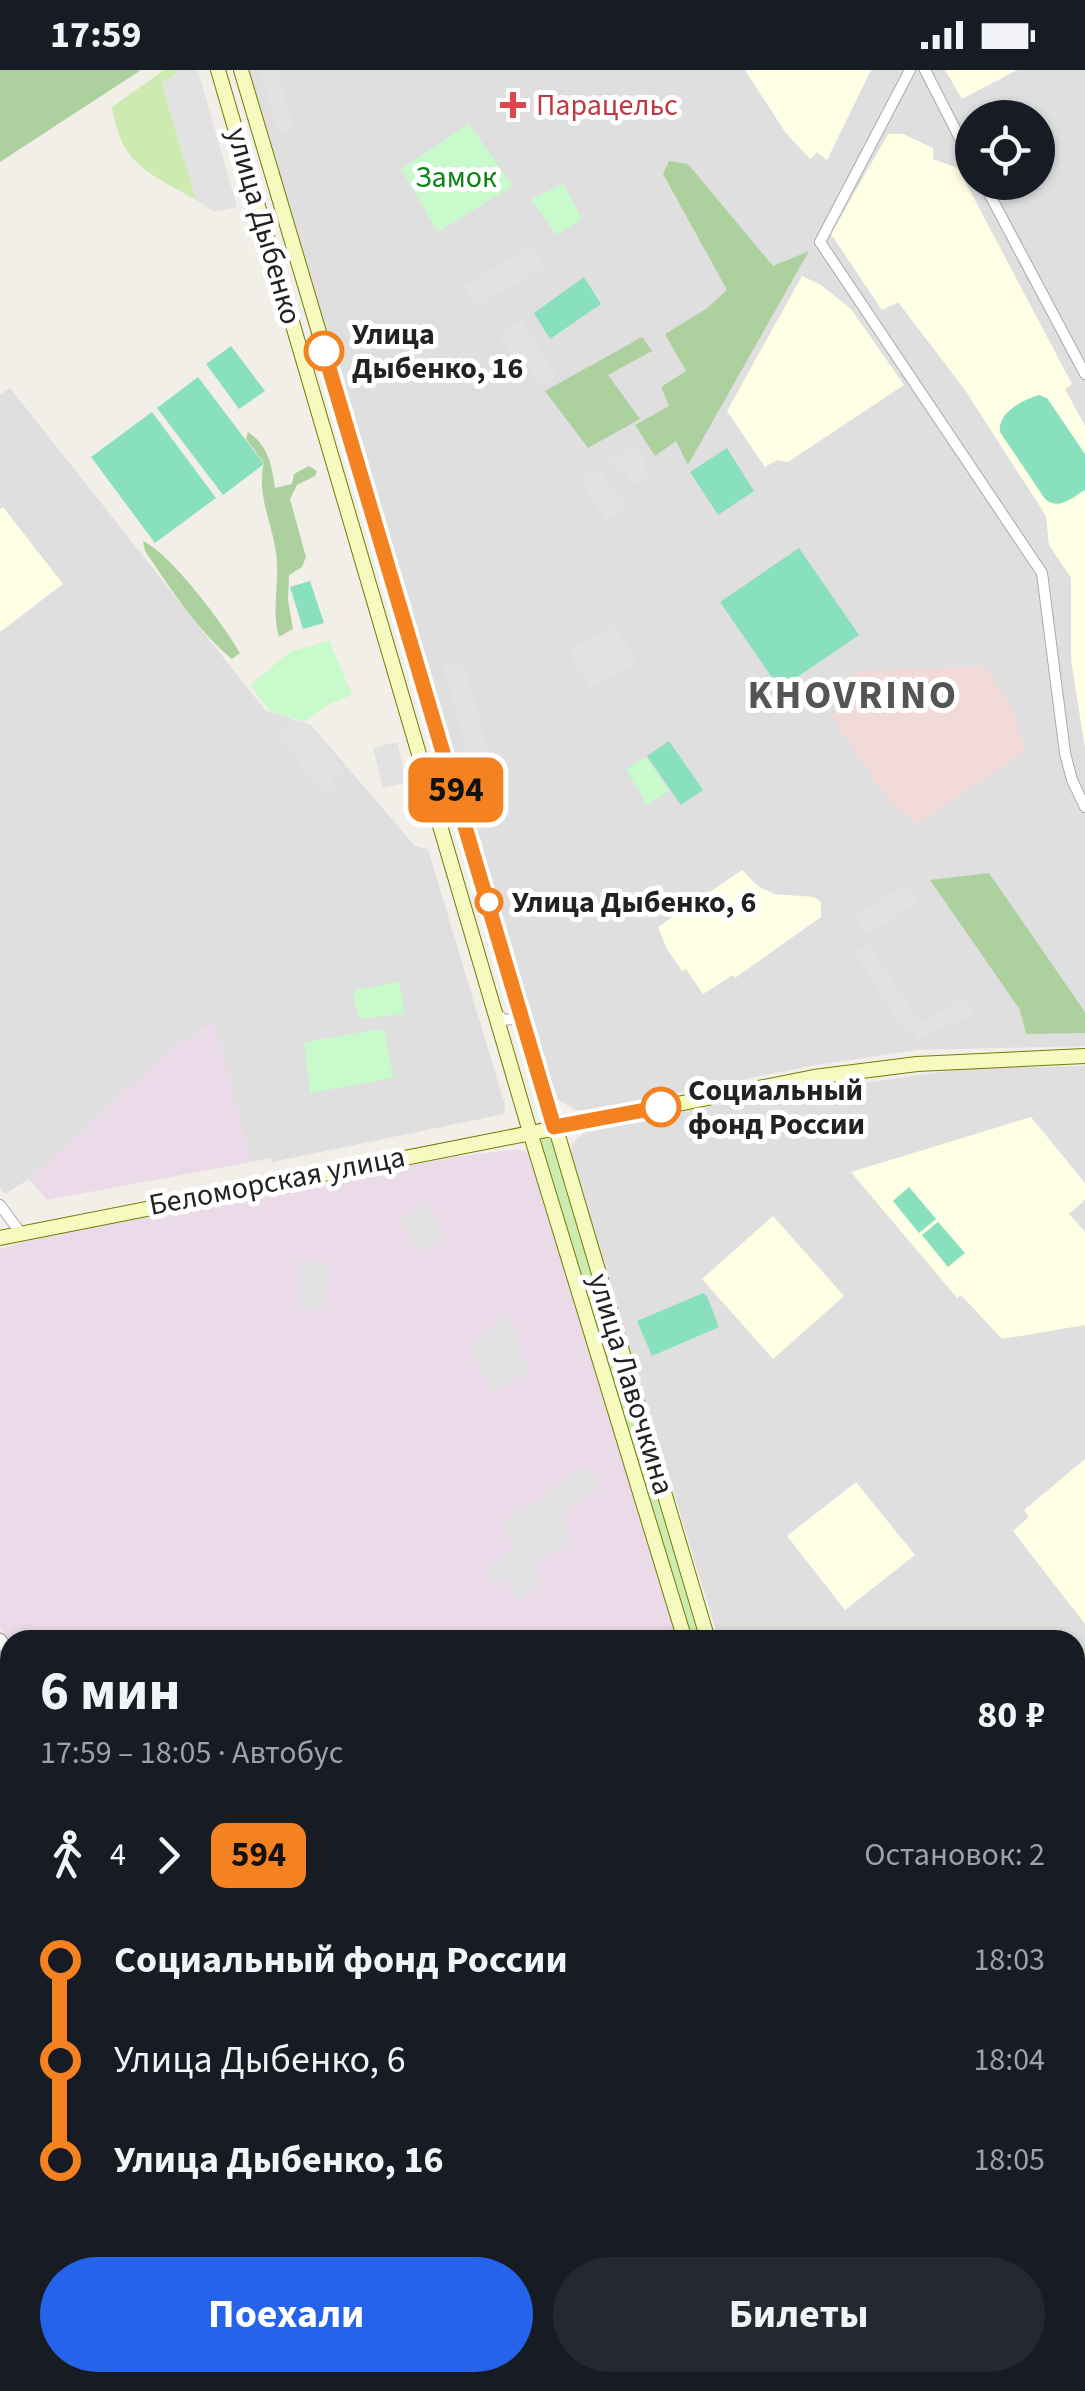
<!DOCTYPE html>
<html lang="ru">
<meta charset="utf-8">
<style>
body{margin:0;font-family:"Source Sans 3",sans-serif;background:#242831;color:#f1f3f6;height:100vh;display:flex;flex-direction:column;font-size:38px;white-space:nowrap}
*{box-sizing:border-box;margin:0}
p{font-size:32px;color:#9ea1a6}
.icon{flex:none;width:55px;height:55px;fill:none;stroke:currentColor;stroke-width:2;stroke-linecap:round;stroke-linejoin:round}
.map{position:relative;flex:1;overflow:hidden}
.panel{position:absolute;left:0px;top:1560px;width:1085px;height:762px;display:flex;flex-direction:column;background:#171b24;border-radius:30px 30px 0 0;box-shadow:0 2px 8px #0004}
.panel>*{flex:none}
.badge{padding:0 20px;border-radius:15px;font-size:35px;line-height:65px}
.tools{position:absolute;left:955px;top:30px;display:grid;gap:20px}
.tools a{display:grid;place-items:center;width:100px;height:100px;border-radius:50%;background:#171b24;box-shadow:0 2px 8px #0004;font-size:50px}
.map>.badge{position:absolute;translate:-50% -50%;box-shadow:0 0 0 5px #fff}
.legs{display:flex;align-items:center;gap:15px;height:110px;padding:0 40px;font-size:32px}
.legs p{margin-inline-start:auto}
.headline{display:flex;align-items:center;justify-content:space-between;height:170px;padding:0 40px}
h1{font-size:55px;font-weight:700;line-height:75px}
.action{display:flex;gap:20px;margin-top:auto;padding:20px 40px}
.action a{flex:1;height:115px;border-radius:60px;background:#2563eb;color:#fff;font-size:40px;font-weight:700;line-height:115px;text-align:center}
.action a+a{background:#242831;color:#f1f3f6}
ul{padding:0 40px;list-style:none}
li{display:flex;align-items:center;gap:35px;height:100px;font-size:38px}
li i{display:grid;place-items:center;width:15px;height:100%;margin:0 12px;background:currentColor}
li i::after{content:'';width:25px;height:25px;margin:-12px;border:8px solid;border-radius:50%;background:#171b24}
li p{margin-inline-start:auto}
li:first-child i{background:linear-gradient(#0000 50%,currentColor 0)}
li:last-child i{background:linear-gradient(currentColor 50%,#0000 0)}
.status{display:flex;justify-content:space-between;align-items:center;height:70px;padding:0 50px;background:#171b24;direction:ltr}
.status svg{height:28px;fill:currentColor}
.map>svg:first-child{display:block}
</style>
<div class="status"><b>17:59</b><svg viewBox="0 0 49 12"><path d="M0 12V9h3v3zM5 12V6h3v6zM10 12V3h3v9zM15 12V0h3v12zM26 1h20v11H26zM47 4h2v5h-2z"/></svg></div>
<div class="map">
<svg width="1085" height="2321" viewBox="0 0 1085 2321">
<rect width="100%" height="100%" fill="#f2efe9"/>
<g fill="#e0dfdf" fill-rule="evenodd">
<path d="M 246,0 L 1085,0 L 1085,976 L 916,980 L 810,996 L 594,1040 L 576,1040 L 556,1028 L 527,946 ZM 972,48 L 1038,48 L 1038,112 L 972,112 Z"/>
<path d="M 10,318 L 265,640 L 311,655 L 415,776 L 428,779 L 505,1035 L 504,1044 L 272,1092 L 271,1088 L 251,1092 L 214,952 L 173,978 L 29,1109 L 5,1124 L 0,1118 L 0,325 Z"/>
<path d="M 1085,996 L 1085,2258 L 1075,2247 L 1075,1570 L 719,1570 L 570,1086 L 572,1074 L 587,1060 L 748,1029 L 970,998 Z"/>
<path d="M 0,1594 L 10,1607 L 10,2312 L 617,2312 L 624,2321 L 0,2321 Z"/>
</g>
<g fill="#f2dad9">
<path d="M 984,596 L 1012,637 L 1025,681 L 917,754 L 891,734 L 832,647 L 855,601 Z"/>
<path d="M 640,2313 L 1019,2313 L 1004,2321 L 648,2321 Z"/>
</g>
<g fill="#ebdbe8">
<path d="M 215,952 L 251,1092 L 47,1130 L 29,1109 L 173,978 Z"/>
<path d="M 518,1079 L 530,1084 L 679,1570 L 10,1570 L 0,1558 L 0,1179 L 42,1167 L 454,1087 Z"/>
</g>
<g fill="#ffffe5">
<path d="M 745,0 L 871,0 L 827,90 L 817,82 L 810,89 L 785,62 Z"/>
<path d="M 945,0 L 1017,0 L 962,29 Z"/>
<path d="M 888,64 L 903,64 L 933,78 L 933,89 L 958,98 L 1072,314 L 1065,319 L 1085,356 L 1085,678 L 1071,590 L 1071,508 L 1049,475 L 1046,446 L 965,320 L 898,232 L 882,240 L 831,164 Z"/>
<path d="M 802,206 L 821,215 L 851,239 L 904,315 L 788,392 L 777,390 L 765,397 L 727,341 Z"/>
<path d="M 3,437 L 63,514 L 0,562 L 0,439 Z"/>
<path d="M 742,800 L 758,816 L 774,824 L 814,827 L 821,832 L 821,847 L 735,908 L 733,905 L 703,924 L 686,899 L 682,901 L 667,879 L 658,857 Z"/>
<path d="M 1031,1047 L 1085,1113 L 1085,1130 L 1069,1144 L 1085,1162 L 1085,1255 L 1002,1269 L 961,1225 L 957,1228 L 851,1102 Z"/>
<path d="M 773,1146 L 844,1226 L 773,1289 L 702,1209 Z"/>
<path d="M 1085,1389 L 1085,1554 L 1013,1461 L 1029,1447 L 1024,1440 Z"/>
<path d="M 856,1412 L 915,1485 L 845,1540 L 787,1466 Z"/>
<path d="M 10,1898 L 10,2021 L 5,2021 L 0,2012 L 0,1912 Z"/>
</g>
<g fill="#cdebb0">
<path d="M 164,0 L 180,0 L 162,14 L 196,130 C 150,103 121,96 112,37 Z"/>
<path d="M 555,1057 L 708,1570 L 685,1570 L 530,1062 Z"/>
</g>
<g fill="#add19e">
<path d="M 0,0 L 141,0 L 0,92 Z"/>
<path d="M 669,91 L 688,94 L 773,196 L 809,181 L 688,395 L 676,371 L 655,386 L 635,355 L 669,336 L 661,317 L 686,301 L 665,264 L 706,239 L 727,220 L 663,104 Z"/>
<path d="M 642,267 L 652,281 L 608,305 L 640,349 L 588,378 L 545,321 Z"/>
<path d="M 248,362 C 268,375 272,395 275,418 L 292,414 L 294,404 L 309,396 L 317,401 L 315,406 L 297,415 L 290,429 L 306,487 L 302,497 L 289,505 L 288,530 L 293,559 L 279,567 C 272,544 278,519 277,496 C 277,461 255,428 264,393 L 246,369 Z"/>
<path d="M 143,471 C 170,483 225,556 240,583 L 232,589 C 196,559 171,519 145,481 Z"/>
<path d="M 989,803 L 1085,942 L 1085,963 L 1026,964 L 1020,940 L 930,810 Z"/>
<path d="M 1075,1931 L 1085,1943 L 1085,2088 L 1075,2091 Z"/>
</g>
<g fill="#c8facc">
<path d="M 469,54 L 513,116 L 438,162 L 401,99 Z"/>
<path d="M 563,114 L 582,149 L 556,165 L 531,129 Z"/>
<path d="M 329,570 L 352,625 L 331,633 L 304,652 L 270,641 L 250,615 L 290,582 Z"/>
<path d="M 646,687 L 669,721 L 647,735 L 626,699 Z"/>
<path d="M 399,912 L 405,944 L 359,949 L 353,926 L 355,920 Z"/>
<path d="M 380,959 L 385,963 L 393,1008 L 310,1023 L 304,972 Z"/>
</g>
<g fill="#88e0be">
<path d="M 584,207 L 601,234 L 550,269 L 534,243 Z"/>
<path d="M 231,276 L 265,321 L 239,339 L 206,294 Z"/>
<path d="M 198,307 L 264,394 L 223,425 L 157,338 Z"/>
<path d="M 1039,325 L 1047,328 L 1085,384 L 1085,420 C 1071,428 1059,441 1045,429 L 1000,362 C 997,343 1022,330 1039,325 Z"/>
<path d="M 152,342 L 216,428 L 155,473 L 91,387 Z"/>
<path d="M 727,378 L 754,421 L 718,445 L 690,402 Z"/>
<path d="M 799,478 L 859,565 L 780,619 L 720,532 Z"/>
<path d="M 310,511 L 324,553 L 303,559 L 290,517 Z"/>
<path d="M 669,671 L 703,720 L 681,735 L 647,686 Z"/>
<path d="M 909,1117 L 936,1149 L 919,1163 L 893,1131 Z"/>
<path d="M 938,1152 L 965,1183 L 948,1197 L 922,1165 Z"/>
<path d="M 703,1223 L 707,1226 L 719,1257 L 652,1286 L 637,1251 Z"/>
</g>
<g fill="#e2e2e2">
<path d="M 180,0 L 198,0 L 237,137 L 214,142 L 196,130 L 162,13 Z"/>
<path d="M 260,0 L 277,0 L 294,59 L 278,63 Z"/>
<path d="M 531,174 L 544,197 L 477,236 L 464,217 Z"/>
<path d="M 521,250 L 557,306 L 541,316 L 522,287 L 514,290 L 498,265 Z"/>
<path d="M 634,374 L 648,394 L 643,398 L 648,405 L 634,415 L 625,403 L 620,406 L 609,392 Z"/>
<path d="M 598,398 L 628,438 L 606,451 L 579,410 Z"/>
<path d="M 615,554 L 637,592 L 590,619 L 568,581 Z"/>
<path d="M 464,591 L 487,679 L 467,684 L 443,597 Z"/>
<path d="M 293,650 L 310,656 L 344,699 L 332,709 L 338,717 L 325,727 L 276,663 Z"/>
<path d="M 397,672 L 407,712 L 383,718 L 373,678 Z"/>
<path d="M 907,813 L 919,831 L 867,865 L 855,847 Z"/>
<path d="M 868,874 L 922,953 L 964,927 L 974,944 L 916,971 L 913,963 L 908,966 L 854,883 Z"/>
<path d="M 424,1133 L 447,1164 L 421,1182 L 399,1152 Z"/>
<path d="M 299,1191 L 330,1194 L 324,1239 L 301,1237 Z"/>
<path d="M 509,1246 L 528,1301 L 493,1323 L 468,1275 Z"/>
<path d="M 586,1396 L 601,1416 L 562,1446 L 573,1469 L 533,1497 L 542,1514 L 519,1531 L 504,1507 L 492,1513 L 485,1500 L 515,1478 L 501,1455 Z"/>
</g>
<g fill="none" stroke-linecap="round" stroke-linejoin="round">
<defs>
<g id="minor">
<path d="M 910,0 L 820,172 L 1042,503 L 1065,683 L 1072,710 L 1085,737"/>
<path d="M 925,0 L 972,92"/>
<path d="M 983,112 L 1085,304"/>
<path d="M 495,942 L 504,950 L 512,949 L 518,943 L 519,934"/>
<path d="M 0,1135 L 20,1162"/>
</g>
<g id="tertiary">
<path d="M 0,1570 L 10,1583"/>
<path d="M 1075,2293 L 1085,2288"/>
<path d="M 627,2312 L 634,2321"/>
<path d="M 1027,2321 L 1042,2312"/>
</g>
<g id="secondary">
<path d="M 218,0 L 530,1062 L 685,1570"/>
<path d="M 241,0 L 708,1570"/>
<path d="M 0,1168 L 814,1007 L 917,994 L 1085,986"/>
<path d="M 1075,2268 L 1085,2279"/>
<path d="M 1075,2301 L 1085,2312"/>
</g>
</defs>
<use href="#minor" stroke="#a9a9a9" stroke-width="12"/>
<use href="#tertiary" stroke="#a9a9a9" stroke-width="15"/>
<use href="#secondary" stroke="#707d05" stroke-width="16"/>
<use href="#minor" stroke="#fff" stroke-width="10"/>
<use href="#tertiary" stroke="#fff" stroke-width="12"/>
<use href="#secondary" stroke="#f7fabf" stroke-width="14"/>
</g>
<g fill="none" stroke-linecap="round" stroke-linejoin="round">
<defs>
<path id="line-1" d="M 324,281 L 554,1057 L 661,1037"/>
</defs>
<use href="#line-1" stroke="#fff" stroke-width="22"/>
<use href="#line-1" stroke="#f58220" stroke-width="15"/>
</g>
<path fill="#e0444e" stroke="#fff" stroke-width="4" d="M508 20h10v10h10v10h-10v10h-10v-10h-10v-10h10z"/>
<g fill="#fff" stroke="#f58220" stroke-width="5">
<circle cx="324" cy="281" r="18"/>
<circle cx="489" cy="832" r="12"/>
<circle cx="661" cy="1037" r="18"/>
</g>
<g text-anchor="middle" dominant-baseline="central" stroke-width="10" stroke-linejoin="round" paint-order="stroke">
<g font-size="30" fill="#be3a42" stroke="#fff" text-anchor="start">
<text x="536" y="35">Парацельс</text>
</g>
<g font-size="30" fill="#0c8416" stroke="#fff">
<text x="456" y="107">Замок</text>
</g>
<g font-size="30" fill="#222" stroke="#fff">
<text transform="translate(264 156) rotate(74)">улица Дыбенко</text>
<text transform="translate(277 1111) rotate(-11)">Беломорская улица</text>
<text transform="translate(631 1314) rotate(73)">улица Лавочкина</text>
</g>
<g font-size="30" font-weight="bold" fill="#222" stroke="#fff" text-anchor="start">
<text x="352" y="264">Улица<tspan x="352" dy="34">Дыбенко, 16</tspan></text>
<text x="512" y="832">Улица Дыбенко, 6</text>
<text x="688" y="1020">Социальный<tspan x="688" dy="34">фонд России</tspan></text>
</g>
<g font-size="40" font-weight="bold" letter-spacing="2.5" fill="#555" stroke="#fff">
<text x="853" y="625">KHOVRINO</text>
</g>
</g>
</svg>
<div class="tools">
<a><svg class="icon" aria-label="locate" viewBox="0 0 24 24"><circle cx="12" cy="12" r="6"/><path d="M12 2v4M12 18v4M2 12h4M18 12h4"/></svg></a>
</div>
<b class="badge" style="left:456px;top:720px;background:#f58220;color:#111">594</b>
<section class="panel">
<div class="headline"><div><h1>6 мин</h1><p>17:59 – 18:05 · Автобус</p></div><b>80 ₽</b></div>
<div class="legs"><svg class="icon" aria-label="walk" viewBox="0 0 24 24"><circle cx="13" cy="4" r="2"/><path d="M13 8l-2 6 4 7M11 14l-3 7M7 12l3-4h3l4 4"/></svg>4<svg class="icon" aria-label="forward" viewBox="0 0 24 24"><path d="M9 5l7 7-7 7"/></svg><b class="badge" style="background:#f58220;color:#111">594</b><p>Остановок: 2</p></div>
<ul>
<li><i style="color:#f58220"></i><b>Социальный фонд России</b><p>18:03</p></li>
<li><i style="color:#f58220"></i><span>Улица Дыбенко, 6</span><p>18:04</p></li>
<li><i style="color:#f58220"></i><b>Улица Дыбенко, 16</b><p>18:05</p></li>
</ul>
<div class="action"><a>Поехали</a><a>Билеты</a></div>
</section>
</div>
